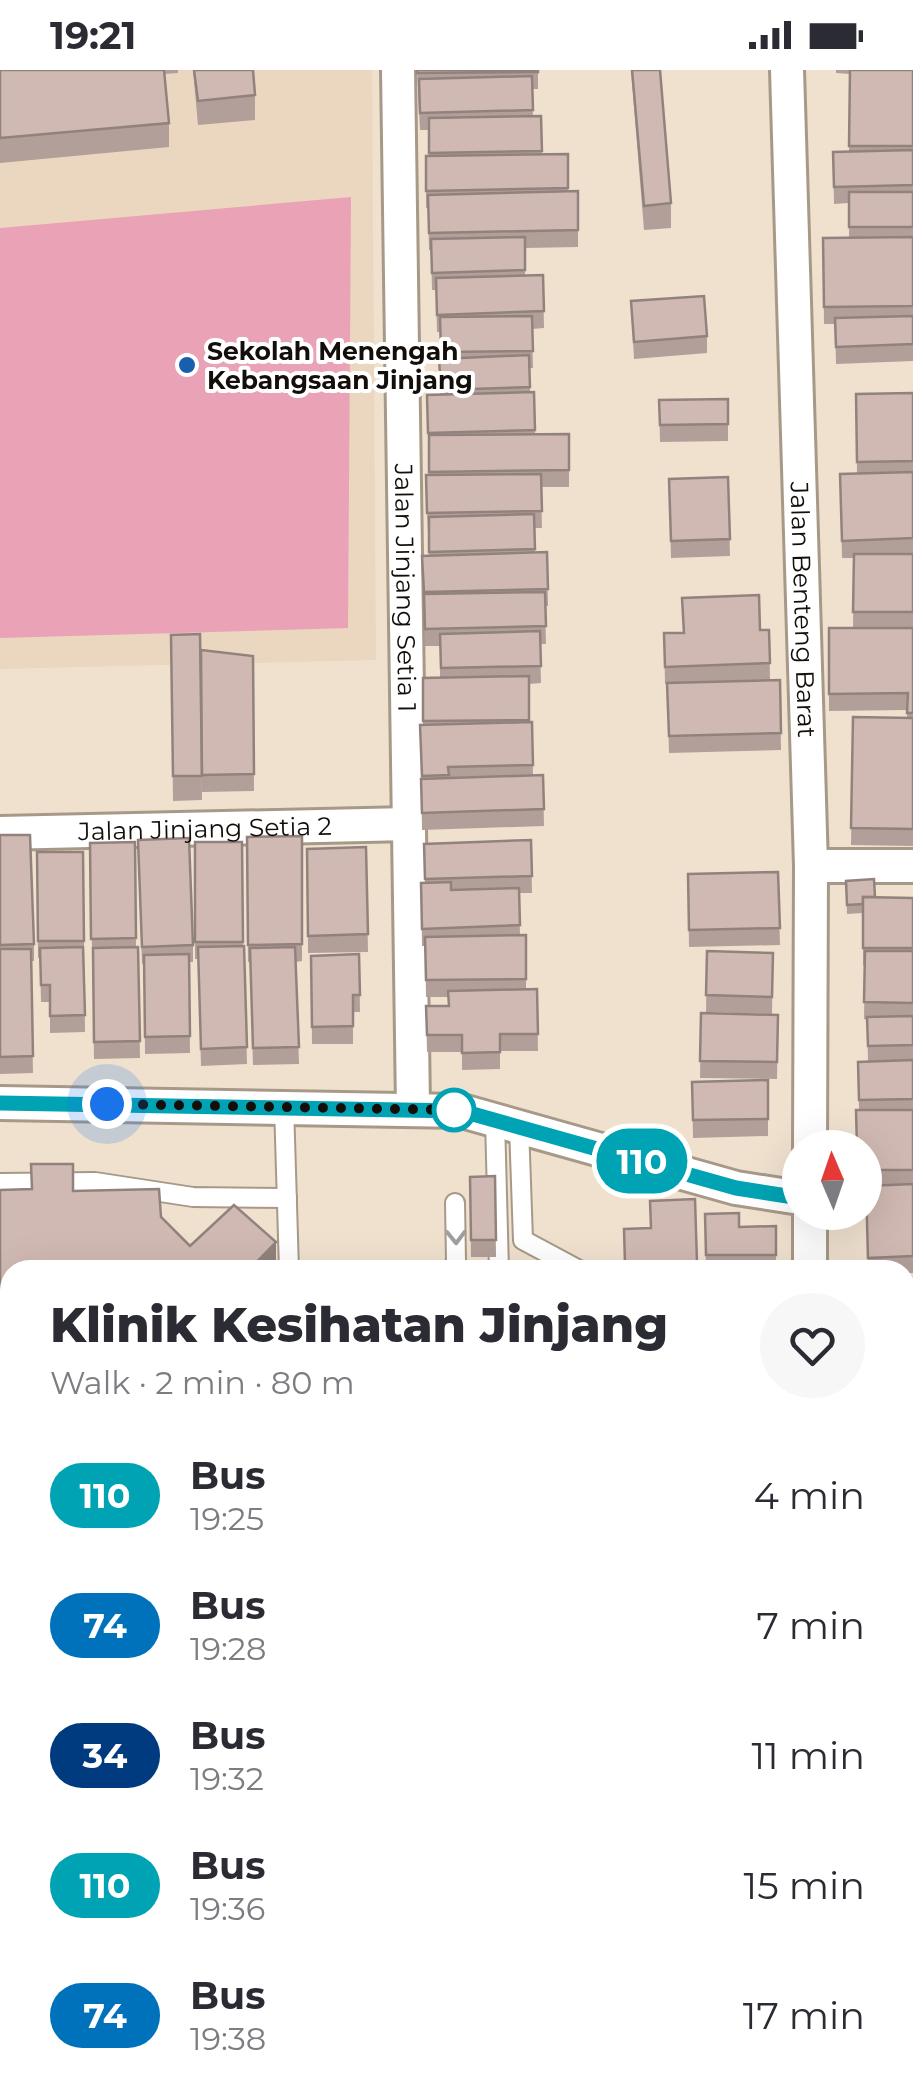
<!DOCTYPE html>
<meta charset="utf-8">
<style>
body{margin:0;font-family:Montserrat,sans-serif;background:#f7f7f7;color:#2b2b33;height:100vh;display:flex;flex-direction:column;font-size:38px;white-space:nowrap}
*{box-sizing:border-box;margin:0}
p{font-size:32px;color:#7c7c81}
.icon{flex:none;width:55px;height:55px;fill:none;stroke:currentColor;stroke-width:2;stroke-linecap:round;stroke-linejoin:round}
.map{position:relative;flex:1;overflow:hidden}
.sheet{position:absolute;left:0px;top:1190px;width:915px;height:840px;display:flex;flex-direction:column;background:#fff;border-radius:30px 30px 0 0;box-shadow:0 10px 40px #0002}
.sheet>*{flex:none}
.badge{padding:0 20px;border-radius:32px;font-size:35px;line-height:65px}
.needle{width:65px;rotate:358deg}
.fabs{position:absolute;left:782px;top:1060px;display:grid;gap:20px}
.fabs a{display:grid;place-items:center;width:100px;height:100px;border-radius:50%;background:#fff;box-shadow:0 10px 40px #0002;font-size:50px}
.you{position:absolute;width:50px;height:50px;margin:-25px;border:8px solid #fff;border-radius:50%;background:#1a73e8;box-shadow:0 0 0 15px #1a73e833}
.map>.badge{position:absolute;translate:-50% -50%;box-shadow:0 0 0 5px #fff}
.round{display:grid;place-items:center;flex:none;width:105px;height:105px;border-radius:52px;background:#f7f7f7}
.head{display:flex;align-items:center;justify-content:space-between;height:170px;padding:0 50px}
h1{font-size:48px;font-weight:800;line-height:75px}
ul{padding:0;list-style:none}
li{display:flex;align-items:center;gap:30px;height:130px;padding:0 50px}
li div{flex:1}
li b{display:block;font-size:38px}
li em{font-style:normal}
li .badge{min-width:110px;font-weight:700;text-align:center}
.status{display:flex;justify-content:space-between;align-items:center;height:70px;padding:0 50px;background:#fff;direction:ltr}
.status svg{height:28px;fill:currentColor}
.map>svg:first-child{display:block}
</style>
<div class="status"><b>19:21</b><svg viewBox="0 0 49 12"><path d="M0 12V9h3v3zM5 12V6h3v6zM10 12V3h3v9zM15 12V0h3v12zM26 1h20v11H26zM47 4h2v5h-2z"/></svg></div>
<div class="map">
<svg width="913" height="2030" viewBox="0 0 913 2030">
<rect width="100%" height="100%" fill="#f0e1cf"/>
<path fill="#ebd6bf" d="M 0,0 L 372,0 L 376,590 L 0,599 Z"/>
<path fill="#eaa2b6" d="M 351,127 L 348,558 L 0,568 L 0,158 Z"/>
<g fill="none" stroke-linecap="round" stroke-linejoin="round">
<defs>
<g id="service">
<path d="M 284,1035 L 289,1200"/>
<path d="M 495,1050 L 499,1200"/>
<path d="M 519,1056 L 523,1170 L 579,1200"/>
<path d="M 0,1113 L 95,1112 L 193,1127 L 287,1128"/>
<path d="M 452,1200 L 456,1191 L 455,1133"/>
<path d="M 0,1698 L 10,1698"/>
<path d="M 514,2030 L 515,2020"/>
</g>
<g id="minor">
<path id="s1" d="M 398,0 L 413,1037"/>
<path id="s2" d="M 787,0 L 811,796 L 810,1078"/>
<path id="s3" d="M 0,763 L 409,754"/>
<path d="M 811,796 L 913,796"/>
<path d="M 0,1033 L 462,1041 L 736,1118 L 800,1128"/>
<path d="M 810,1142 L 810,1200"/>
<path d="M 905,1278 L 913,1278"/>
<path d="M 905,1583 L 913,1583"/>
<path d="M 0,1849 L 10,1849"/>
<path d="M 814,2020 L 814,2030"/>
<path d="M 448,2030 L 448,2020"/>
</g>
</defs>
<use href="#service" stroke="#a79988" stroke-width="22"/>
<use href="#minor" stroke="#a79988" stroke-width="38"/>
<use href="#service" stroke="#fff" stroke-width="18"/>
<use href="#minor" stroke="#fff" stroke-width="32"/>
</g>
<g fill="#b39f99">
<path d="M 0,0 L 178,0 L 178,3 L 164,4 L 169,53 L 169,77 L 0,93 Z"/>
<path d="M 193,0 L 253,0 L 255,25 L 255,50 L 198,55 Z"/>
<path d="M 417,0 L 538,0 L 538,19 L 532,19 L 533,46 L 541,46 L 542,84 L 568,84 L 568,122 L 578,121 L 578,177 L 525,178 L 525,205 L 543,205 L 544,258 L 532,259 L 533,298 L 530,298 L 530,322 L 534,322 L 535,364 L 569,364 L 569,417 L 541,417 L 542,458 L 535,458 L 535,482 L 547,482 L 548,536 L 545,536 L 546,574 L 540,574 L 541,613 L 529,614 L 529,652 L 532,652 L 533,705 L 543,705 L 544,756 L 422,760 L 420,655 L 423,655 L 423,608 L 440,607 L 440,576 L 425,576 L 422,486 L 429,485 L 426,422 L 429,405 L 427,325 L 440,325 L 441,264 L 440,262 L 437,262 L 436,220 L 432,220 L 431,180 L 429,180 L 428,138 L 426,138 L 426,86 L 429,86 L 429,60 L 420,60 Z"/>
<path d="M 631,0 L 660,0 L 671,133 L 671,158 L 644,160 Z"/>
<path d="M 836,0 L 913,0 L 913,291 L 836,294 L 835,254 L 824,254 L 823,168 L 849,168 L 849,133 L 834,134 L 833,82 L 849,81 L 850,4 L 836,3 Z"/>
<path d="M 631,231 L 707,266 L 707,283 L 634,289 Z"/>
<path d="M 913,323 L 913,776 L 851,775 L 853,647 L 907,648 L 907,640 L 829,641 L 829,558 L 853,558 L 854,488 L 842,488 L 840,404 L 857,404 L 856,324 Z"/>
<path d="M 728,329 L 728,371 L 660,372 L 659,330 Z"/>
<path d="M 728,407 L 730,486 L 671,488 L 669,409 Z"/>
<path d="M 769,560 L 770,610 L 780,610 L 781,680 L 669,683 L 667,614 L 665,614 L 664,563 Z"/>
<path d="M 171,565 L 201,594 L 253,586 L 254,721 L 202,722 L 201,654 L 202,730 L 173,731 Z"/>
<path d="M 0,765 L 34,874 L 34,891 L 31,891 L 33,1003 L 0,1004 Z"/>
<path d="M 302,766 L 302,891 L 296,892 L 299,994 L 253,995 L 250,892 L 248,892 L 247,767 Z"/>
<path d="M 531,770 L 532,823 L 519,823 L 520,865 L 526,865 L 526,920 L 537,919 L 538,981 L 500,981 L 500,999 L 462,1000 L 462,982 L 427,982 L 426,936 L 449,936 L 449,927 L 426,927 L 425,876 L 422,876 L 421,813 L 425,813 L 424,774 Z"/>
<path d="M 135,772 L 136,877 L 138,877 L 140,988 L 94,989 L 90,773 Z"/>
<path d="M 195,772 L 242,772 L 243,876 L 244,876 L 247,994 L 201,996 L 198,889 L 195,889 Z"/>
<path d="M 366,777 L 368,882 L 308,883 L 307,779 Z"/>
<path d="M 37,782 L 83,782 L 85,962 L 50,963 L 50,932 L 41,932 L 40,888 L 38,888 Z"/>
<path d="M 138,787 L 193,875 L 193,892 L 189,892 L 190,983 L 145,984 L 144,894 L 142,894 Z"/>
<path d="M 778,802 L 780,875 L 689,877 L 688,804 Z"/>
<path d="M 846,811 L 875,827 L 913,828 L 913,1203 L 905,1203 L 905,1200 L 868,1200 L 865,1078 L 859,1040 L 858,992 L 868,991 L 867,950 L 864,949 L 865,895 L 863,895 L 863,843 L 847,844 Z"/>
<path d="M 707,881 L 773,883 L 772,944 L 706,942 Z"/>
<path d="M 359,884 L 360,942 L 353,942 L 353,974 L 312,974 L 311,886 Z"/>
<path d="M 701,943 L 778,945 L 777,1009 L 700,1008 Z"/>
<path d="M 768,1010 L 768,1066 L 693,1068 L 692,1012 Z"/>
<path d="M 495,1106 L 496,1187 L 471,1187 L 470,1107 Z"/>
<path d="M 0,1120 L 73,1121 L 161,1147 L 190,1176 L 276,1200 L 10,1200 L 10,1435 L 0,1435 Z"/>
<path d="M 695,1129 L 697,1200 L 625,1200 L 624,1159 L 651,1158 Z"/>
<path d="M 705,1144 L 739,1157 L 776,1156 L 776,1200 L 706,1200 Z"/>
<rect x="905" y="1422" width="8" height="111"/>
<path d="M 0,1540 L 5,1579 L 10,1578 L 10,1682 L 0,1682 Z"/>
<path d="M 905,1610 L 913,1610 L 913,1950 L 905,1951 Z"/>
<rect x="0" y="1729" width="10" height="85"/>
<rect x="0" y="1887" width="10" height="83"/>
</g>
<path fill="#92827d" d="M 276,1172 L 276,1200 L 249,1200 Z"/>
<g fill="#d0b9b2" stroke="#92827d" stroke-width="2.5">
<path d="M 0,0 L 164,0 L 169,53 L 0,68 Z"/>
<path d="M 194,0 L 253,0 L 255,25 L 198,31 Z"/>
<path d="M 417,0 L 538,0 L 538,2 L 417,3 Z"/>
<path d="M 632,0 L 660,0 L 671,133 L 644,136 Z"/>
<path d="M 850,0 L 913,0 L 913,76 L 849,76 Z"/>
<path d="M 532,6 L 533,40 L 420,43 L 419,9 Z"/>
<path d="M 541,46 L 542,81 L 429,83 L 429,48 Z"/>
<path d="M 913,80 L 913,115 L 834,117 L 833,82 Z"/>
<path d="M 568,84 L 568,118 L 426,121 L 426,86 Z"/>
<path d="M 578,121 L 578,160 L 429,163 L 428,125 Z"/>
<rect x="849" y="122" width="64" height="35"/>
<path d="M 525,167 L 525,200 L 432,203 L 431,169 Z"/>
<path d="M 913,167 L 913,236 L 824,237 L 823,168 Z"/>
<path d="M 543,205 L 544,241 L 437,245 L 436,208 Z"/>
<path d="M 704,226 L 707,266 L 634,272 L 631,231 Z"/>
<path d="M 532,246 L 533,281 L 441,282 L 440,247 Z"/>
<path d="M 913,246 L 913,274 L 836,277 L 835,248 Z"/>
<path d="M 529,285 L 530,317 L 441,320 L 439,289 Z"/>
<path d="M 534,322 L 535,360 L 428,363 L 427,325 Z"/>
<path d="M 913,323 L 913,391 L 857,392 L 856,324 Z"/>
<path d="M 728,329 L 728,354 L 660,355 L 659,330 Z"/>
<path d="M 569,364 L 569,400 L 429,402 L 429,365 Z"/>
<path d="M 913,402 L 913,468 L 842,471 L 840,404 Z"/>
<path d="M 541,404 L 542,441 L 427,443 L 426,405 Z"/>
<path d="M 728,407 L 730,469 L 671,471 L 669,409 Z"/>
<path d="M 534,444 L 535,479 L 429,482 L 429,447 Z"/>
<path d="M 547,482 L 548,519 L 424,522 L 422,486 Z"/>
<path d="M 854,484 L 913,484 L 913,542 L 853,542 Z"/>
<path d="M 545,522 L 546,556 L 425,559 L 424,524 Z"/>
<path d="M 759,525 L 760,560 L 769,560 L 770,593 L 665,597 L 664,563 L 684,563 L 682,528 Z"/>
<path d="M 829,558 L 913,558 L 913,643 L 907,643 L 908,623 L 829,624 Z"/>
<path d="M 540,561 L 541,596 L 441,598 L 440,564 Z"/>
<path d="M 200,564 L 202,706 L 173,706 L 171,565 Z"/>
<path d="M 201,580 L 253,586 L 254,704 L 202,705 Z"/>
<path d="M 529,606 L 529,650 L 423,651 L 423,608 Z"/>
<path d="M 780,610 L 781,663 L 669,666 L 667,613 Z"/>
<path d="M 853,647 L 913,648 L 913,759 L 851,758 Z"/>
<path d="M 532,652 L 533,695 L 448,697 L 449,705 L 422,706 L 420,655 Z"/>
<path d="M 543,705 L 544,739 L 422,743 L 421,709 Z"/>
<path d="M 0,765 L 30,765 L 34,874 L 0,875 Z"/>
<path d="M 302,766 L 302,874 L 248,875 L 247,767 Z"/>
<path d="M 189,768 L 193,875 L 142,877 L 138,770 Z"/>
<path d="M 531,770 L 532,806 L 425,809 L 424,774 Z"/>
<path d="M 135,772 L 136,868 L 91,869 L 90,773 Z"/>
<path d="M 195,772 L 242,772 L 243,872 L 195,872 Z"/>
<path d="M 366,777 L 368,864 L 308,866 L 307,779 Z"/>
<path d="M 37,782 L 83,782 L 84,871 L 38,871 Z"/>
<path d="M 778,802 L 780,858 L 689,860 L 688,804 Z"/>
<path d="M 874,809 L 875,827 L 863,827 L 863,834 L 847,835 L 846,811 Z"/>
<path d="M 451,812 L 451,820 L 519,818 L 520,855 L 422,859 L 421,813 Z"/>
<path d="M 863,827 L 913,828 L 913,878 L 863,878 Z"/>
<path d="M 526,865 L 526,909 L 426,910 L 425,867 Z"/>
<path d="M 244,876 L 247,977 L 201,979 L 198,877 Z"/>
<path d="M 83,877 L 85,945 L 50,946 L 50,915 L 41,915 L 40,878 Z"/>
<path d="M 138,877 L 140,971 L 94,972 L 93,878 Z"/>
<path d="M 295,877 L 299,977 L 253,978 L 250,878 Z"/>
<path d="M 0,879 L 31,879 L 33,986 L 0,987 Z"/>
<path d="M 707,881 L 773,883 L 772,927 L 706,925 Z"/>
<path d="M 865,881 L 913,881 L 913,933 L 864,932 Z"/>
<path d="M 189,884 L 190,966 L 145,967 L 144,885 Z"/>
<path d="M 359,884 L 360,925 L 353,925 L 353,956 L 312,957 L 311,886 Z"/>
<path d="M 537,919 L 538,964 L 500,964 L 500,982 L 462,983 L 462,965 L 427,965 L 426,936 L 449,936 L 448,921 Z"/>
<path d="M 701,943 L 778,945 L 777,992 L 700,991 Z"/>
<path d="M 913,946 L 913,975 L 868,976 L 867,947 Z"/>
<path d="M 913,990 L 913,1029 L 859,1030 L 858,992 Z"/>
<path d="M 768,1010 L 768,1049 L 693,1050 L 692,1012 Z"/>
<path d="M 856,1040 L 913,1040 L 913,1100 L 865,1100 L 865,1078 L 857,1078 Z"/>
<path d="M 31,1094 L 73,1094 L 73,1121 L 159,1119 L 161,1147 L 190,1176 L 234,1135 L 276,1172 L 249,1200 L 10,1200 L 10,1404 L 0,1404 L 0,1120 L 32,1119 Z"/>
<path d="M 495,1106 L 496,1170 L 471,1170 L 470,1107 Z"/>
<path d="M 913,1114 L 913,1186 L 868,1188 L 866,1116 Z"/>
<path d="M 695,1129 L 697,1192 L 625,1194 L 624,1159 L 651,1158 L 650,1131 Z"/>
<path d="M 739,1143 L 739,1157 L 776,1156 L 776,1185 L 706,1185 L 705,1144 Z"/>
<rect x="905" y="1422" width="8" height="94"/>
<path d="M 0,1540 L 5,1540 L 5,1579 L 10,1578 L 10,1619 L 0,1619 Z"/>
<rect x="905" y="1610" width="8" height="94"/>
<rect x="0" y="1643" width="10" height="22"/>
<rect x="905" y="1714" width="8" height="76"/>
<rect x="0" y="1729" width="10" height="68"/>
<path d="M 913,1806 L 913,1866 L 905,1866 L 905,1807 Z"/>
<path d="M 905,1883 L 913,1883 L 913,1933 L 905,1934 Z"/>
<rect x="0" y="1887" width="10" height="66"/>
<path d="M 913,1960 L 913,2028 L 860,2030 L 860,2020 L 905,2020 L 905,1961 Z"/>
<path d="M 0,1986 L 10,1986 L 10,2020 L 49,2020 L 49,2030 L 0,2030 Z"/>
<rect x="72" y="2020" width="351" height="10"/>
<rect x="596" y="2020" width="118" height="10"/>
</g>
<defs><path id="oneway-chevron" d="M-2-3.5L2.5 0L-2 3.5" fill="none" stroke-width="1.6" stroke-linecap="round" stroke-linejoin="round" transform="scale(2.5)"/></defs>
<use stroke="#a19f9d" href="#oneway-chevron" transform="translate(456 1167) rotate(89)"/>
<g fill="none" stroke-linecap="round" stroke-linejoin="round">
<defs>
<path id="line" d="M 0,1033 L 462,1041 L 736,1118 L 800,1128"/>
</defs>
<use href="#line" stroke="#fff" stroke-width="22"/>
<use href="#line" stroke="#00a3b4" stroke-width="15"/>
<path stroke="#130e09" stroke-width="10" stroke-dasharray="0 18" d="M 107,1034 L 454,1040"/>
</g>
<circle fill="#1a5eae" stroke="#fff" stroke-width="4" cx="187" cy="295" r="10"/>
<circle fill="#fff" stroke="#00a3b4" stroke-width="5" cx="454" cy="1040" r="20"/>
<g text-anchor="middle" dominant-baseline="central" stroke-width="8" stroke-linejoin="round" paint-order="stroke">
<g font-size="25" font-weight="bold" fill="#130e09" stroke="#fff" text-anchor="start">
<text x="207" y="281">Sekolah Menengah<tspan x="207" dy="29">Kebangsaan Jinjang</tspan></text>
</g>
<g font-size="25" fill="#130e09" stroke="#fff">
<text stroke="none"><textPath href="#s1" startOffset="518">Jalan Jinjang Setia 1</textPath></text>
<text stroke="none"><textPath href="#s2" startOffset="540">Jalan Benteng Barat</textPath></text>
<text stroke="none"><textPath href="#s3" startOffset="205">Jalan Jinjang Setia 2</textPath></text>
</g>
</g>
</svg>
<div class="fabs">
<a><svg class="needle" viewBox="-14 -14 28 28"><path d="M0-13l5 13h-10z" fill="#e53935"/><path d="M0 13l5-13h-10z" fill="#7c7c81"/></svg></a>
</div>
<div class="you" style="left:107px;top:1034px"></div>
<b class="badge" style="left:642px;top:1091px;background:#00a3b4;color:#fff">110</b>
<section class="sheet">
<div class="head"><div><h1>Klinik Kesihatan Jinjang</h1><p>Walk · 2 min · 80 m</p></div><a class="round"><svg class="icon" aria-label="heart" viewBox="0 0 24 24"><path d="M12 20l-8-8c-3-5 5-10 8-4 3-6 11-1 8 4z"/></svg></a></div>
<ul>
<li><span class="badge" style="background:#00a3b4;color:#fff">110</span><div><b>Bus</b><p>19:25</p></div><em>4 min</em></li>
<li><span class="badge" style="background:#0072bc;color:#fff">74</span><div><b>Bus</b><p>19:28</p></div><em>7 min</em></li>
<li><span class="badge" style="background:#003b80;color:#fff">34</span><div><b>Bus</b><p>19:32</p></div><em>11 min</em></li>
<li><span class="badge" style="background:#00a3b4;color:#fff">110</span><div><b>Bus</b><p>19:36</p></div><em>15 min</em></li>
<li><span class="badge" style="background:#0072bc;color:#fff">74</span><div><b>Bus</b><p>19:38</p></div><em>17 min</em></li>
</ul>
</section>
</div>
